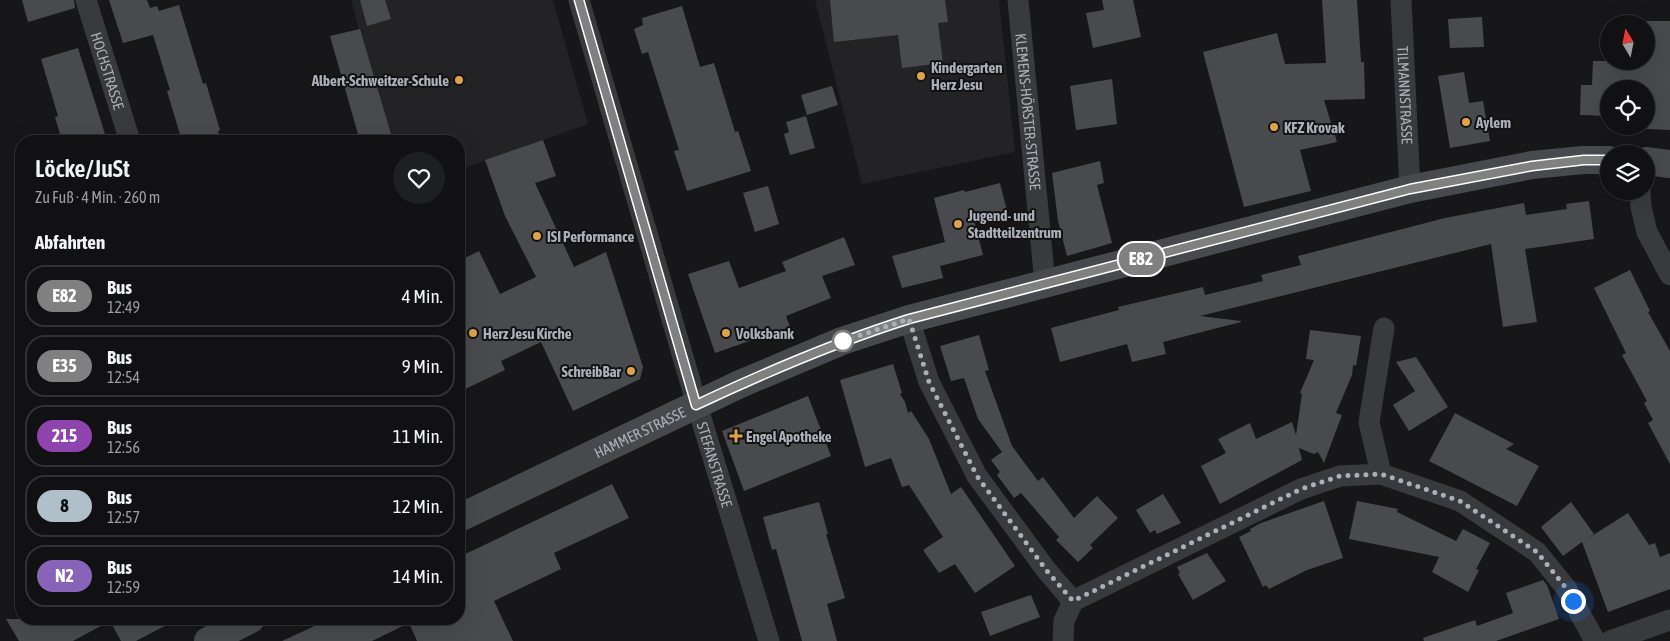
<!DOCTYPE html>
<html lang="de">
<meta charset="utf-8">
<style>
body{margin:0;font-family:"Asap Condensed",sans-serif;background:#1e1f21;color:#f1f3f6;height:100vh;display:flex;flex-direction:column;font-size:19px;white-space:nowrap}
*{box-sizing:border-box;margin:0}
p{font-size:16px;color:#9c9da0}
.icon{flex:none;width:28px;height:28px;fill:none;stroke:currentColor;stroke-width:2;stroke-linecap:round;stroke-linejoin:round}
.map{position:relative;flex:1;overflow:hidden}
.sheet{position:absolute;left:15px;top:135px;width:450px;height:490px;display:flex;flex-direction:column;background:#111113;border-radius:20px;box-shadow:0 5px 20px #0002,0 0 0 1px #303133}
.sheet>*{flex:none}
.badge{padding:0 10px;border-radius:16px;font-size:18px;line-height:32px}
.needle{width:32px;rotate:350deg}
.buttons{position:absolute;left:1600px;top:15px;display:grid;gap:10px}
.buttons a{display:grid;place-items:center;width:55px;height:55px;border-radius:50%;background:#111113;box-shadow:0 5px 20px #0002,0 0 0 1px #303133;font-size:25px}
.you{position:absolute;width:25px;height:25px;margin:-12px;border:4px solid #fff;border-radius:50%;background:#1a73e8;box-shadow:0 0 0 8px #1a73e833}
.map>.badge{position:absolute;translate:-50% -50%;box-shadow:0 0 0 2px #fff}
h2{padding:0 20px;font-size:19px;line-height:45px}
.round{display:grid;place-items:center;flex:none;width:52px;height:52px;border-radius:26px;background:#1e1f21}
.head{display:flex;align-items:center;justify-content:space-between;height:85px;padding:0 20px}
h1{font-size:24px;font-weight:600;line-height:38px}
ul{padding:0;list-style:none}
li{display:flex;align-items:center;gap:15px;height:62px;margin:0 10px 8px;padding:0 10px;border:2px solid #303133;border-radius:20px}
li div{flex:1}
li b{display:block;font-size:19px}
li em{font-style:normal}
li .badge{min-width:55px;font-weight:700;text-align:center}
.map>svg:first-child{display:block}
</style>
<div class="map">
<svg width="1670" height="641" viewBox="0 0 1670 641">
<rect width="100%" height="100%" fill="#171719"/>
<g fill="#232326">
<path d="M 351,0 L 553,0 L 588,124 L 459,170 L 459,141 L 360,141 L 330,36 L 359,29 Z"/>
<path d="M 815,0 L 999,0 L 1015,152 L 862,184 Z"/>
</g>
<g fill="#494a4e">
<path d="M 22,0 L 74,0 L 75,8 L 28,22 Z"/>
<path d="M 109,0 L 147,0 L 150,8 L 157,6 L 159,11 L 179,5 L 203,84 L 206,83 L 220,130 L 218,131 L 221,141 L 182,141 L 167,91 L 170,90 L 153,35 L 123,43 Z"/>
<path d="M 360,0 L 385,0 L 391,19 L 367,26 Z"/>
<path d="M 830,0 L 945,0 L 948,22 L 938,23 L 943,63 L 902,68 L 898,35 L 834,42 Z"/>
<path d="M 1102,0 L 1133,0 L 1141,37 L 1093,48 L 1086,13 L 1104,10 Z"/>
<path d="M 1322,0 L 1357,0 L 1361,62 L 1364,62 L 1365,99 L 1324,100 L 1337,142 L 1300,150 L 1311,191 L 1244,207 L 1203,52 L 1277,33 L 1285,64 L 1326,63 Z"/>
<path d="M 682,6 L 700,67 L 714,63 L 735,132 L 738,131 L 751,171 L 687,191 L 674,151 L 679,150 L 648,52 L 642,54 L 634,29 L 643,25 L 642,18 Z"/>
<path d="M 1482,17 L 1484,47 L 1450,48 L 1448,19 Z"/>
<path d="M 1646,21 L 1670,21 L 1670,130 L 1646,129 L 1646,89 L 1609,89 L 1609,116 L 1580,115 L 1581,85 L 1592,85 L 1593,61 L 1646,61 Z"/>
<path d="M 360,29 L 393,141 L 360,141 L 330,36 Z"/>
<path d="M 78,48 L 100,118 L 107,141 L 62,141 L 55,117 L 58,116 L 41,59 Z"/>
<path d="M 1464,72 L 1469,103 L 1483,101 L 1490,141 L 1450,148 L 1438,76 Z"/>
<path d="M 1112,79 L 1117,124 L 1076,130 L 1070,86 Z"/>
<path d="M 832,86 L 838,105 L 807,115 L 801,95 Z"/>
<path d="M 806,116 L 815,148 L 790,155 L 784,134 L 789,132 L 786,122 Z"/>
<path d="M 543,140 L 556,176 L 535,183 L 574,267 L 606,252 L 643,367 L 640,379 L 573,411 L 541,342 L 501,361 L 505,370 L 459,392 L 459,261 L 479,251 L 500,294 L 536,277 L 505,216 L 485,160 Z"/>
<path d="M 1100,161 L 1104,183 L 1097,185 L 1112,243 L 1067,256 L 1058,221 L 1052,173 Z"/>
<path d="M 1000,183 L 1007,211 L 974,220 L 983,255 L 940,266 L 943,278 L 902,288 L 892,256 L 945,242 L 934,198 L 964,190 L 965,192 Z"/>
<path d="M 768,186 L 779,224 L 755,232 L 743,193 Z"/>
<path d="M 1589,201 L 1594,239 L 1525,249 L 1537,322 L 1503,327 L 1491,244 L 1200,316 L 1241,321 L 1241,322 L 1163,342 L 1166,354 L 1132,362 L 1127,344 L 1060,362 L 1051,328 L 1119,310 L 1118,307 L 1203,287 L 1205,295 L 1263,281 L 1261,275 L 1301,265 L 1298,256 L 1445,218 L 1524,203 L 1526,215 L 1567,209 L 1566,204 Z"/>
<path d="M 844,237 L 855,265 L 822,276 L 831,298 L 786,316 L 790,327 L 715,353 L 688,274 L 729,261 L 739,288 L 786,271 L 782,262 Z"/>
<path d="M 1630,270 L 1650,311 L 1648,312 L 1670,351 L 1670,464 L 1648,423 L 1653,420 L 1644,403 L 1647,401 L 1622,355 L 1626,353 L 1594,288 Z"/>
<path d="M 1310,330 L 1361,336 L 1356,366 L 1353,365 L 1352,375 L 1336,413 L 1342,415 L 1324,463 L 1318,452 L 1314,454 L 1299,448 L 1302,460 L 1220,504 L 1201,466 L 1226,453 L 1218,439 L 1250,423 L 1256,439 L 1292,422 L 1296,435 L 1302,394 L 1300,393 L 1314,360 L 1306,359 Z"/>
<path d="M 979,335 L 989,370 L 985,371 L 1012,446 L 1038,481 L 1043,477 L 1074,518 L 1097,496 L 1118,518 L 1090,545 L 1093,548 L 1078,562 L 1056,540 L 1059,537 L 1021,493 L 1014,498 L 997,475 L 1000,472 L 991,460 L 1002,452 L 978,419 L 964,378 L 951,381 L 940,346 Z"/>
<path d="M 1416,357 L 1448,407 L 1409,431 L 1393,405 L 1415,391 L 1396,362 Z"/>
<path d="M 893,364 L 902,393 L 900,394 L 905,402 L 908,413 L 911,411 L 929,439 L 951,494 L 961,487 L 1015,566 L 975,593 L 955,564 L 939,573 L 923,550 L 943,537 L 909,485 L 902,487 L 891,458 L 865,467 L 840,380 Z"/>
<path d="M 808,396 L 831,456 L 744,491 L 722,431 Z"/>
<path d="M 1455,413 L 1514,444 L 1506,449 L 1539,466 L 1517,506 L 1429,461 Z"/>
<path d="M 612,484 L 629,518 L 554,553 L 561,569 L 494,601 L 513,641 L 417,641 L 409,623 L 372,641 L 282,641 L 330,619 L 459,619 L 459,557 Z"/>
<path d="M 1163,494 L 1181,523 L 1157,534 L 1155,530 L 1150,533 L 1136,510 Z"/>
<path d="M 1324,501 L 1343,558 L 1307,570 L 1269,589 L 1266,585 L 1263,587 L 1239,537 L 1251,531 L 1250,529 L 1261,523 Z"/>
<path d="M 1357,501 L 1398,509 L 1397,512 L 1456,541 L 1463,529 L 1490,543 L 1476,569 L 1479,570 L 1468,592 L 1432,572 L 1439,557 L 1349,539 Z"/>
<path d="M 819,502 L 828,534 L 826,534 L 845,598 L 827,604 L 837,641 L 802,641 L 776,549 L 772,550 L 763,517 Z"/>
<path d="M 1571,502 L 1594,534 L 1587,539 L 1628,513 L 1649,545 L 1655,543 L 1660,557 L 1670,553 L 1670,589 L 1608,612 L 1582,542 L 1563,556 L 1541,527 Z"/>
<path d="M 1207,553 L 1226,581 L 1193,600 L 1178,574 L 1180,573 L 1177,567 Z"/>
<path d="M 1543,580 L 1547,585 L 1559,619 L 1496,641 L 1424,641 L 1423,638 L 1475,620 L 1477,626 L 1513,613 L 1506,593 Z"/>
<path d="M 1031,595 L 1040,617 L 990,636 L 981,612 Z"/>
<path d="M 6,619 L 178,619 L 136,641 L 121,641 L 110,621 L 73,641 L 19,641 Z"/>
</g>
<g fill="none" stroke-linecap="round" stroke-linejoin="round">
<g stroke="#393a3d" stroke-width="21">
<path id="s1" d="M 86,0 L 130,141"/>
<path id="s2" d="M 579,0 L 697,405 L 769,641"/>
<path id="s3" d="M 1018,0 L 1045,284"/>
<path id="s4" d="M 1401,0 L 1410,189"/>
<path d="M 1640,191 L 1641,207 L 1647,232 L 1670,275"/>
<path d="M 909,319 L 929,382 L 977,476 L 1047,571 L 1073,601"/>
<path d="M 1381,474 L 1369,422 L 1384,328"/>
<path d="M 1063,641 L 1064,621 L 1073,601 L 1301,489 L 1340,476 L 1381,474 L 1460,501 L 1537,552 L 1566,588 L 1595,641"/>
<path d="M 1610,641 L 1670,620"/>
</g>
<g stroke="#47494d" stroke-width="28">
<path d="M 1646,161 L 1670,164"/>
<path id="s5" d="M 459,518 L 740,384 L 842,341 L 909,319 L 1410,189 L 1532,165 L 1583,160 L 1609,160"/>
<path d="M 208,641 L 251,619"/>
</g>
</g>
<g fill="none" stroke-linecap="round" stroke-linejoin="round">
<defs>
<path id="line" d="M 579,0 L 696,405 C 766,372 836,342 909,319 L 1410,189 L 1532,166 L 1584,160 L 1609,160"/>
</defs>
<use href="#line" stroke="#fff" stroke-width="11"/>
<use href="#line" stroke="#808080" stroke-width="8"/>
<path stroke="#abafb7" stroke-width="5" stroke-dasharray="0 9" d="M 843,341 L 909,319 L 929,382 L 977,476 L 1047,571 L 1073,601 L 1301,489 L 1340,476 L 1381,474 L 1460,501 L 1537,552 L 1566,588 L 1573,601"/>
</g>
<g fill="#dda24b" stroke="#121214" stroke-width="2">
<circle cx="921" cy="76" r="5"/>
<circle cx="459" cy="80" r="5"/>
<circle cx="1466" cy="122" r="5"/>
<circle cx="1274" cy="127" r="5"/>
<circle cx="958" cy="224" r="5"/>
<circle cx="537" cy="236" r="5"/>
<circle cx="473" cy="333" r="5"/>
<circle cx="726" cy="333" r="5"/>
<circle cx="631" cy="371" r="5"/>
<path d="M733.5 428.5h5v5h5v5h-5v5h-5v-5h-5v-5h5z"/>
</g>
<circle fill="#fff" stroke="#808080" stroke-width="2.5" cx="843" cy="341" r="10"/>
<g text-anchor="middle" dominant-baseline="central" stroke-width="4" stroke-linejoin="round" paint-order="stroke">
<g font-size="15" font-weight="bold" fill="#abafb7" stroke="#121214" text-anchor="start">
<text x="931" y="67">Kindergarten<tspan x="931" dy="17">Herz Jesu</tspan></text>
<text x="449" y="80" text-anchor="end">Albert-Schweitzer-Schule</text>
<text x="1476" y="122">Aylem</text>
<text x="1284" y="127">KFZ Krovak</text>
<text x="968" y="215">Jugend- und<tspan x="968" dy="17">Stadtteilzentrum</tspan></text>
<text x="547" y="236">ISI Performance</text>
<text x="483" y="333">Herz Jesu Kirche</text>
<text x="736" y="333">Volksbank</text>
<text x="621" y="371" text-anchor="end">SchreibBar</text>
<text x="746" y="436">Engel Apotheke</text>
</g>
<g font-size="15" fill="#abafb7" stroke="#121214">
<text stroke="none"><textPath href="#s1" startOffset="74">HOCHSTRASSE</textPath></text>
<text stroke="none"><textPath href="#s4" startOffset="95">TILMANNSTRASSE</textPath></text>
<text stroke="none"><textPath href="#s3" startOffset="112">KLEMENS-HÖRSTER-STRASSE</textPath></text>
<text stroke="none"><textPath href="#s5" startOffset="200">HAMMER STRASSE</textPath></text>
<text stroke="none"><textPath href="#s2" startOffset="484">STEFANSTRASSE</textPath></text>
</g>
</g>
</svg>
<div class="buttons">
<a><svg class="needle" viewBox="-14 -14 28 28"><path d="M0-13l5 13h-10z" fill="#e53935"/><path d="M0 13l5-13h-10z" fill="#9c9da0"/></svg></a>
<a><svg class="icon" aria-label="locate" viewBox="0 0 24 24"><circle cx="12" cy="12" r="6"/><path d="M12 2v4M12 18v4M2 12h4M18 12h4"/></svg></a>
<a><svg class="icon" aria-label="layers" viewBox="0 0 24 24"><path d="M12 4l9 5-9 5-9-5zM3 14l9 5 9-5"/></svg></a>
</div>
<div class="you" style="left:1573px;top:601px"></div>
<b class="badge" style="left:1141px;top:259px;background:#808080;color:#fff">E82</b>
<section class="sheet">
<div class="head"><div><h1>Löcke/JuSt</h1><p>Zu Fuß · 4 Min. · 260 m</p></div><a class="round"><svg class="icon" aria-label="heart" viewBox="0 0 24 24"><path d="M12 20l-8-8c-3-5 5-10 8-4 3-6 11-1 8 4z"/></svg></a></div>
<h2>Abfahrten</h2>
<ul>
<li><span class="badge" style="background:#808080;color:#fff">E82</span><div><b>Bus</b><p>12:49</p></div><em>4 Min.</em></li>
<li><span class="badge" style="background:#808080;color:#fff">E35</span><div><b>Bus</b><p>12:54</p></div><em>9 Min.</em></li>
<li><span class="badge" style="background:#8e44ad;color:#fff">215</span><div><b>Bus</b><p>12:56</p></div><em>11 Min.</em></li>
<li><span class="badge" style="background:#afc0ca;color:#111">8</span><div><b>Bus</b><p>12:57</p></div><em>12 Min.</em></li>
<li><span class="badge" style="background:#8864b9;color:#fff">N2</span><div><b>Bus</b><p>12:59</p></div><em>14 Min.</em></li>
</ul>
</section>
</div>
